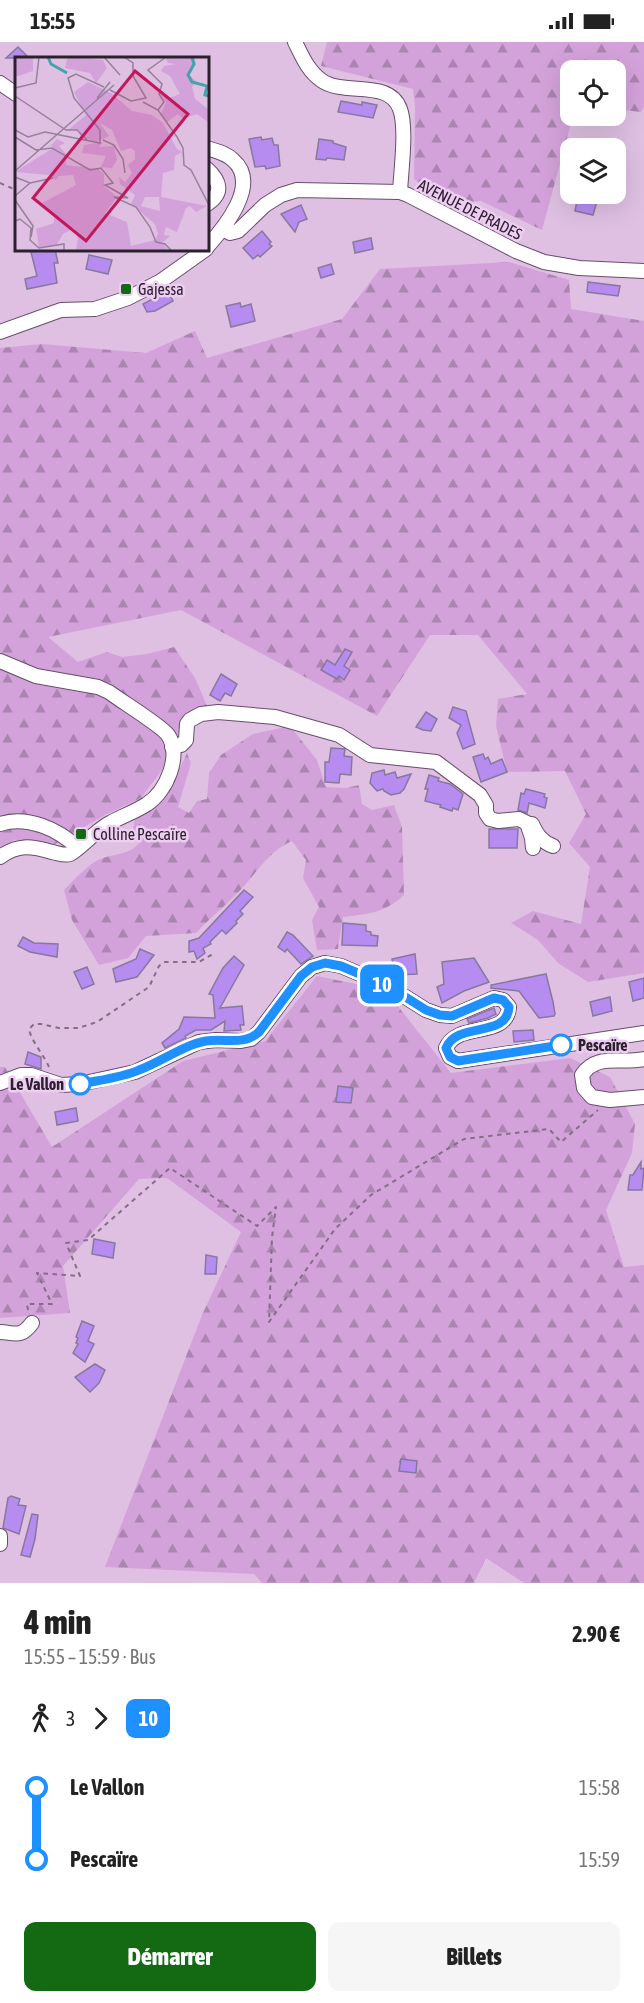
<!DOCTYPE html>
<html lang="fr">
<meta charset="utf-8">
<style>
body{margin:0;font-family:"Asap Condensed",sans-serif;background:#f6f6f6;color:#222;height:100vh;display:flex;flex-direction:column;font-size:22px;white-space:nowrap}
*{box-sizing:border-box;margin:0}
p{font-size:20px;color:#767676}
.icon{flex:none;width:33px;height:33px;fill:none;stroke:currentColor;stroke-width:2;stroke-linecap:round;stroke-linejoin:round}
.map{position:relative;height:1541px;overflow:hidden}
.sheet{display:flex;flex-direction:column;background:#fff;flex:1}
.sheet>*{flex:none}
.badge{padding:0 12px;border-radius:9px;font-size:21px;line-height:39px}
.buttons{position:absolute;left:560px;top:18px;display:grid;gap:12px}
.buttons a{display:grid;place-items:center;width:66px;height:66px;border-radius:12px;background:#fff;box-shadow:0 6px 24px #0002;font-size:30px}
.map>.badge{position:absolute;translate:-50% -50%;box-shadow:0 0 0 3px #fff}
.legs{display:flex;align-items:center;gap:9px;height:66px;padding:0 24px;font-size:20px}
.legs p{margin-inline-start:auto}
.overview{display:flex;align-items:center;justify-content:space-between;height:102px;padding:0 24px}
h1{font-size:33px;font-weight:800;line-height:45px}
.cta{display:flex;gap:12px;margin-top:auto;padding:12px 24px}
.cta a{flex:1;height:69px;border-radius:12px;background:#146a12;color:#fff;font-size:24px;font-weight:800;line-height:69px;text-align:center}
.cta a+a{background:#f6f6f6;color:#222}
ul{padding:0 24px;list-style:none}
li{display:flex;align-items:center;gap:21px;height:72px;font-size:22px}
li i{display:grid;place-items:center;width:9px;height:100%;margin:0 8px;background:currentColor}
li i::after{content:'';width:15px;height:15px;margin:-8px;border:4px solid;border-radius:50%;background:#fff}
li p{margin-inline-start:auto}
li:first-child i{background:linear-gradient(#0000 50%,currentColor 0)}
li:last-child i{background:linear-gradient(currentColor 50%,#0000 0)}
.status{display:flex;justify-content:space-between;align-items:center;height:42px;padding:0 30px;background:#fff;direction:ltr}
.status svg{height:16px;fill:currentColor}
.map>svg:first-child{display:block}
</style>
<div class="status"><b>15:55</b><svg viewBox="0 0 49 12"><path d="M0 12V9h3v3zM5 12V6h3v6zM10 12V3h3v9zM15 12V0h3v12zM26 1h20v11H26zM47 4h2v5h-2z"/></svg></div>
<div class="map">
<svg width="644" height="1541" viewBox="0 0 644 1541">
<defs>
<pattern id="forest-firs" width="22" height="20" patternUnits="userSpaceOnUse" patternTransform="scale(1.5)"><rect width="22" height="20" fill="#d3a2da"/><path d="M5 1l3.5 6h-7zM16 11l3.5 6h-7z" fill="#ab84b1"/></pattern>
</defs>
<rect width="100%" height="100%" fill="#dfc0e3"/>
<g fill="url(#forest-firs)">
<path d="M 327,0 L 644,0 L 644,64 L 641,70 L 615,67 L 615,28 L 570,28 L 570,74 L 573,74 L 542,188 L 481,159 L 446,162 L 414,137 L 415,64 L 413,47 L 321,24 Z"/>
<path d="M 509,220 L 569,238 L 571,267 L 644,279 L 644,931 L 588,940 L 558,921 L 538,898 L 511,881 L 533,869 L 581,882 L 590,825 L 569,801 L 586,772 L 565,729 L 507,730 L 496,684 L 498,657 L 527,652 L 478,593 L 430,593 L 377,674 L 181,568 L 48,595 L 78,620 L 107,610 L 122,615 L 147,612 L 174,605 L 195,636 L 207,664 L 180,687 L 162,728 L 141,756 L 105,773 L 55,802 L 14,798 L 0,808 L 0,306 L 42,302 L 146,311 L 195,289 L 207,316 L 342,277 L 380,227 Z"/>
<path d="M 290,684 L 317,718 L 326,745 L 346,746 L 359,743 L 362,762 L 372,768 L 394,763 L 402,785 L 404,853 C 385,871 368,872 343,875 L 338,907 L 317,908 L 312,878 L 319,865 L 303,836 L 306,818 L 292,799 C 270,809 259,827 244,844 C 229,861 211,875 196,891 L 146,894 L 128,916 L 99,923 L 72,878 L 64,848 C 73,839 83,828 93,821 C 110,809 132,817 143,795 L 133,788 L 135,775 L 148,768 L 168,752 L 187,711 L 191,721 L 178,765 L 189,771 L 197,759 L 207,757 L 209,731 L 221,713 L 253,692 Z"/>
<path d="M 317,934 L 385,948 L 451,1031 L 570,1016 L 610,1035 L 635,1082 L 632,1111 L 606,1168 L 624,1225 L 644,1223 L 644,1541 L 524,1541 L 486,1516 L 474,1541 L 262,1541 L 254,1532 L 105,1525 L 202,1273 L 241,1190 L 167,1136 L 139,1137 L 63,1224 L 70,1271 L 0,1276 L 0,1025 L 5,1025 L 52,1105 L 183,1019 L 265,999 Z"/>
</g>
<g fill="#b78cf1" stroke="#87789e" stroke-width="1.5">
<path d="M 18,5 L 29,16 L 6,16 Z"/>
<path d="M 341,59 L 362,63 L 362,60 L 377,63 L 373,76 L 338,70 Z"/>
<path d="M 261,95 L 262,98 L 272,96 L 274,103 L 278,103 L 280,124 L 266,127 L 265,124 L 255,125 L 249,97 Z"/>
<path d="M 319,97 L 333,99 L 333,101 L 346,105 L 344,118 L 327,116 L 326,118 L 316,117 Z"/>
<path d="M 578,154 L 597,159 L 593,173 L 575,169 Z"/>
<path d="M 301,163 L 307,177 L 299,180 L 295,190 L 281,172 Z"/>
<path d="M 262,189 L 271,200 L 269,202 L 272,204 L 260,215 L 258,213 L 253,217 L 243,206 Z"/>
<path d="M 371,196 L 373,207 L 355,211 L 353,200 Z"/>
<path d="M 45,207 L 55,207 L 58,221 L 54,221 L 57,241 L 27,247 L 25,237 L 37,234 L 31,210 Z"/>
<path d="M 89,213 L 112,218 L 108,232 L 86,227 Z"/>
<path d="M 331,222 L 334,232 L 321,236 L 318,226 Z"/>
<path d="M 588,240 L 620,244 L 618,254 L 587,250 Z"/>
<path d="M 168,249 L 173,259 L 155,269 L 147,270 L 143,262 Z"/>
<path d="M 240,261 L 241,265 L 251,262 L 255,279 L 231,285 L 226,264 Z"/>
<path d="M 345,607 L 352,610 L 344,624 L 350,628 L 344,638 L 339,634 L 337,637 L 321,628 L 327,618 L 335,623 Z"/>
<path d="M 221,632 L 237,642 L 231,654 L 225,651 L 220,659 L 210,653 Z"/>
<path d="M 453,665 L 466,669 L 475,702 L 463,707 L 457,691 L 461,683 L 449,676 Z"/>
<path d="M 426,670 L 437,677 L 431,689 L 423,688 L 416,685 Z"/>
<path d="M 331,706 L 345,707 L 344,714 L 352,715 L 351,733 L 340,732 L 339,741 L 325,740 L 325,720 L 329,720 Z"/>
<path d="M 483,712 L 485,717 L 488,715 L 491,722 L 502,717 L 507,730 L 481,740 L 473,715 Z"/>
<path d="M 384,728 L 385,733 L 395,730 L 397,736 L 411,732 L 404,747 L 400,751 L 391,753 L 384,749 L 383,747 L 377,749 L 370,741 L 372,731 Z"/>
<path d="M 429,733 L 439,736 L 438,739 L 450,742 L 463,752 L 458,768 L 453,766 L 452,769 L 440,765 L 441,763 L 425,759 L 428,747 L 425,747 Z"/>
<path d="M 526,747 L 545,752 L 544,755 L 547,756 L 545,766 L 529,761 L 527,771 L 518,768 L 521,751 L 524,752 Z"/>
<path d="M 489,787 L 518,787 L 517,806 L 489,806 Z"/>
<path d="M 244,848 L 253,855 L 240,869 L 243,872 L 236,879 L 237,881 L 226,892 L 222,888 L 210,900 L 211,902 L 203,906 L 205,911 L 197,917 L 194,909 L 189,910 L 189,899 L 199,896 Z"/>
<path d="M 343,881 L 366,883 L 366,889 L 371,890 L 371,893 L 378,894 L 377,904 L 342,903 Z"/>
<path d="M 287,890 L 293,893 L 313,914 L 301,922 L 287,907 L 285,910 L 278,905 Z"/>
<path d="M 23,895 L 34,901 L 58,902 L 57,915 L 30,910 L 18,904 Z"/>
<path d="M 140,907 L 154,913 L 137,935 L 116,940 L 113,927 L 136,917 Z"/>
<path d="M 415,912 L 417,932 L 395,933 L 392,917 Z"/>
<path d="M 234,914 L 244,923 L 220,966 L 242,964 L 244,983 L 240,983 L 241,988 L 224,989 L 225,979 L 211,988 L 196,988 L 185,994 L 186,996 L 165,1006 L 162,1001 L 179,987 L 184,975 L 215,976 L 213,953 L 209,952 L 223,926 Z"/>
<path d="M 474,916 L 489,940 L 464,949 L 442,961 L 437,945 L 444,942 L 442,920 Z"/>
<path d="M 87,925 L 94,942 L 82,947 L 74,930 Z"/>
<path d="M 546,932 L 553,960 L 555,972 L 554,974 L 539,976 L 519,949 L 491,946 L 491,943 Z"/>
<path d="M 644,936 L 644,956 L 633,959 L 629,940 Z"/>
<path d="M 610,955 L 612,969 L 593,974 L 590,960 Z"/>
<path d="M 494,966 L 496,972 L 488,976 L 469,981 L 467,977 Z"/>
<path d="M 533,988 L 534,998 L 514,1000 L 513,989 Z"/>
<path d="M 28,1010 L 41,1015 L 41,1027 L 25,1022 Z"/>
<path d="M 338,1044 L 353,1046 L 351,1061 L 336,1060 Z"/>
<path d="M 76,1066 L 78,1079 L 57,1083 L 55,1070 Z"/>
<path d="M 641,1120 L 641,1127 L 644,1126 L 642,1148 L 628,1148 L 630,1133 L 633,1133 Z"/>
<path d="M 94,1197 L 115,1201 L 113,1216 L 92,1212 Z"/>
<path d="M 206,1213 L 217,1215 L 216,1232 L 205,1232 Z"/>
<path d="M 82,1279 L 94,1284 L 88,1299 L 94,1302 L 85,1320 L 73,1311 L 78,1302 L 76,1301 L 78,1296 L 76,1295 Z"/>
<path d="M 95,1322 L 105,1328 L 99,1341 L 90,1350 L 75,1335 Z"/>
<path d="M 401,1417 L 417,1419 L 416,1431 L 399,1429 Z"/>
<path d="M 11,1454 L 20,1457 L 18,1463 L 26,1464 L 19,1492 L 3,1486 L 8,1456 Z"/>
<path d="M 32,1472 L 38,1473 L 35,1497 L 30,1515 L 21,1513 Z"/>
</g>
<g fill="none" stroke-linecap="round" stroke-linejoin="round">
<defs>
<g id="minor">
<path d="M 295,0 C 302,14 308,29 321,38 C 343,55 389,36 400,67 C 407,86 401,129 400,150"/>
<path d="M 0,41 L 16,52"/>
<path d="M 207,106 C 216,109 226,111 233,118 C 261,142 224,186 207,205"/>
<path d="M 207,127 C 220,139 224,151 207,162"/>
<path d="M 223,187 L 230,191 L 238,189 L 265,163 L 281,153 L 297,148 L 400,150 L 408,153 L 516,209 L 544,220 L 579,226 L 644,229"/>
<path d="M 0,290 L 61,268 L 95,267 L 128,256 L 161,239 L 206,207"/>
<path d="M 0,619 L 36,634 L 98,645 L 109,650 C 121,659 162,684 168,693 C 182,714 166,750 147,762 C 135,770 122,774 110,781 C 97,787 79,808 70,812 C 64,814 58,811 52,810 C 31,804 18,802 0,815"/>
<path d="M 172,705 L 181,703 L 186,698 L 187,682 L 190,678 L 201,672 L 218,670 L 275,675 L 339,693 L 370,713 L 436,720 L 480,753 L 486,763 L 486,771 L 490,777 L 498,779 L 519,777 L 527,781 L 532,796 L 533,806"/>
<path d="M 0,782 C 27,773 58,787 78,806"/>
<path d="M 532,782 C 537,793 542,800 553,804"/>
<path d="M 644,1017 C 620,1022 596,1011 582,1033 L 584,1046 L 592,1055 L 610,1058 L 644,1055"/>
<path d="M 0,1041 L 21,1033 L 31,1033 L 61,1043 L 80,1042 L 135,1030 L 199,1000 L 216,998 L 241,999 L 251,997 L 259,990 L 301,934 L 312,925 L 325,921 L 341,924 L 388,944 L 426,968 L 440,973 L 452,974 L 494,956 L 503,958 L 509,965 C 507,997 457,979 446,1006 L 450,1015 L 458,1019 L 644,991"/>
<path d="M 0,1290 C 16,1291 21,1296 32,1281"/>
<path d="M 0,1494 L 0,1502"/>
</g>
</defs>
<use href="#minor" stroke="#694d6c" stroke-width="16"/>
<g stroke="#836e86" stroke-width="2" stroke-dasharray="4.5 4.5" stroke-linecap="butt">
<path d="M 0,141 L 16,148"/>
<path d="M 207,176 L 209,177 L 207,181"/>
<path d="M 49,1025 C 44,1013 31,999 29,987 L 34,982 L 41,982 L 59,986 L 78,986 L 97,980 L 149,945 L 159,924 L 164,920 L 199,920 L 213,912"/>
<path d="M 28,1268 L 27,1262 L 52,1262 L 37,1231 L 80,1234 L 66,1201 L 88,1198 L 170,1126 L 257,1184 L 276,1165 L 272,1195 L 269,1280 L 335,1187 L 371,1153 L 464,1097 L 549,1087 L 561,1100 L 598,1068"/>
</g>
<use href="#minor" stroke="#fff" stroke-width="14"/>
</g>
<g fill="none" stroke-linecap="round" stroke-linejoin="round">
<defs>
<path id="line-1" d="M 80,1042 C 99,1038 121,1036 139,1028 C 161,1020 183,1003 206,999 C 226,996 243,1004 259,990 L 301,934 L 312,925 L 325,921 L 341,924 L 388,944 L 426,968 L 440,973 L 452,974 L 494,956 L 503,958 L 509,965 C 507,997 457,979 446,1006 L 450,1015 L 458,1019 L 561,1003"/>
</defs>
<use href="#line-1" stroke="#fff" stroke-width="14"/>
<use href="#line-1" stroke="#1e90ff" stroke-width="9"/>
</g>
<g fill="#146a12" stroke="#edcdf1" stroke-width="2">
<rect x="120" y="241" width="12" height="12" rx="3"/>
<rect x="75" y="786" width="12" height="12" rx="3"/>
</g>
<g fill="#fff" stroke="#1e90ff" stroke-width="3">
<circle cx="561" cy="1003" r="10"/>
<circle cx="80" cy="1042" r="10"/>
</g>
<g text-anchor="middle" dominant-baseline="central" stroke-width="5" stroke-linejoin="round" paint-order="stroke">
<g font-size="16" fill="#2c202e" stroke="#edcdf1">
<text transform="translate(470 167) rotate(27)">AVENUE DE PRADES</text>
</g>
<g font-size="16" fill="#2c202e" stroke="#edcdf1" text-anchor="start">
<text x="138" y="247">Gajessa</text>
<text x="93" y="792">Colline Pescaïre</text>
</g>
<g font-size="16" font-weight="bold" fill="#2c202e" stroke="#edcdf1" text-anchor="start">
<text x="578" y="1003">Pescaïre</text>
<text x="64" y="1042" text-anchor="end">Le Vallon</text>
</g>
</g>
<g transform="translate(15 15)">
<rect width="194" height="194" fill="#dfc0e3"/>
<path d="M 0,0 L 18,0 L 18,14 L 0,20 ZM 57,0 L 88,3 L 92,11 L 81,26 L 75,16 L 50,11 L 52,2 ZM 150,0 L 179,0 L 181,7 L 173,16 L 182,26 L 177,29 L 180,42 L 193,52 L 193,65 L 182,57 L 168,62 L 163,57 L 152,65 L 146,57 L 151,45 L 145,37 L 154,41 L 165,37 L 155,19 L 146,14 L 149,9 L 161,7 L 153,6 ZM 73,25 L 96,36 L 117,54 L 137,58 L 148,66 L 162,92 L 167,95 L 160,99 L 159,113 L 148,116 L 146,140 L 192,149 L 181,155 L 175,149 L 171,151 L 162,175 L 151,170 L 149,178 L 155,179 L 147,186 L 154,193 L 61,193 L 63,182 L 59,171 L 48,177 L 41,189 L 24,190 L 21,172 L 39,166 L 39,157 L 27,146 L 61,128 L 58,118 L 44,119 L 41,123 L 34,118 L 0,115 L 38,91 L 36,88 L 42,82 L 50,86 L 44,89 L 52,98 L 51,108 L 84,112 L 89,117 L 89,129 L 102,140 L 90,156 L 112,165 L 116,189 L 140,183 L 143,177 L 140,167 L 116,147 L 120,138 L 105,127 L 104,120 L 110,125 L 117,116 L 113,108 L 120,102 L 120,94 L 116,91 L 106,94 L 97,73 L 85,66 L 94,79 L 82,85 L 65,80 L 64,73 L 53,73 L 71,58 L 59,35 ZM 130,140 L 144,140 L 145,154 L 126,149 ZM 88,85 L 84,90 L 99,89 L 102,103 L 97,111 L 86,110 L 91,99 L 67,96 L 69,88 Z" fill="#d3a2da" fill-rule="evenodd"/>
<path fill="none" stroke="#44a3ab" stroke-width="3" d="M 33,0 L 36,7 L 52,16M 177,0 L 179,7 L 173,18 L 177,25 L 192,29 L 190,38 L 194,39"/>
<path fill="none" stroke="#97809b" stroke-width="1.5" d="M 89,0 L 105,18M 0,31 L 21,26 L 24,0M 95,33 L 116,44 L 131,41 L 118,19 L 118,6 L 109,0M 0,39 L 51,73 L 62,73 L 73,84M 82,41 L 95,25M 128,45 L 143,53 L 162,80 L 168,91 L 169,108 L 176,113 L 194,148M 143,53 L 149,45 L 144,37 L 147,27 L 133,13 L 151,0M 0,73 L 13,80 L 30,75 L 85,86 L 85,73 L 59,41 L 53,21 L 61,17 L 89,30M 0,80 L 21,93 L 37,91 L 75,113 L 86,111 L 98,126 L 90,128 L 113,141 L 99,140 L 121,150 L 135,170 L 141,185 L 150,187 L 156,193M 88,83 L 99,88 L 108,102 L 110,116M 0,114 L 99,28M 0,120 L 15,126 L 0,139M 15,126 L 38,121M 0,143 L 18,169 L 16,180M 0,164 L 5,162 L 16,171 L 15,183 L 24,191 L 49,187 L 49,193"/>
<path fill="#c2185b" fill-opacity="0.15" stroke="#c2185b" stroke-width="3" d="M 120,14 L 173,57 L 71,184 L 18,141 Z"/>
<rect width="194" height="194" fill="none" stroke="#2c202e" stroke-width="3"/>
</g>
</svg>
<div class="buttons">
<a><svg class="icon" aria-label="locate" viewBox="0 0 24 24"><circle cx="12" cy="12" r="6"/><path d="M12 2v4M12 18v4M2 12h4M18 12h4"/></svg></a>
<a><svg class="icon" aria-label="layers" viewBox="0 0 24 24"><path d="M12 4l9 5-9 5-9-5zM3 14l9 5 9-5"/></svg></a>
</div>
<b class="badge" style="left:382px;top:942px;background:#1e90ff;color:#fff">10</b>
</div>
<section class="sheet">
<div class="overview"><div><h1>4 min</h1><p>15:55 – 15:59 · Bus</p></div><b>2.90 €</b></div>
<div class="legs"><svg class="icon" aria-label="walk" viewBox="0 0 24 24"><circle cx="13" cy="4" r="2"/><path d="M13 8l-2 6 4 7M11 14l-3 7M7 12l3-4h3l4 4"/></svg>3<svg class="icon" aria-label="forward" viewBox="0 0 24 24"><path d="M9 5l7 7-7 7"/></svg><b class="badge" style="background:#1e90ff;color:#fff">10</b></div>
<ul>
<li><i style="color:#1e90ff"></i><b>Le Vallon</b><p>15:58</p></li>
<li><i style="color:#1e90ff"></i><b>Pescaïre</b><p>15:59</p></li>
</ul>
<div class="cta"><a>Démarrer</a><a>Billets</a></div>
</section>
